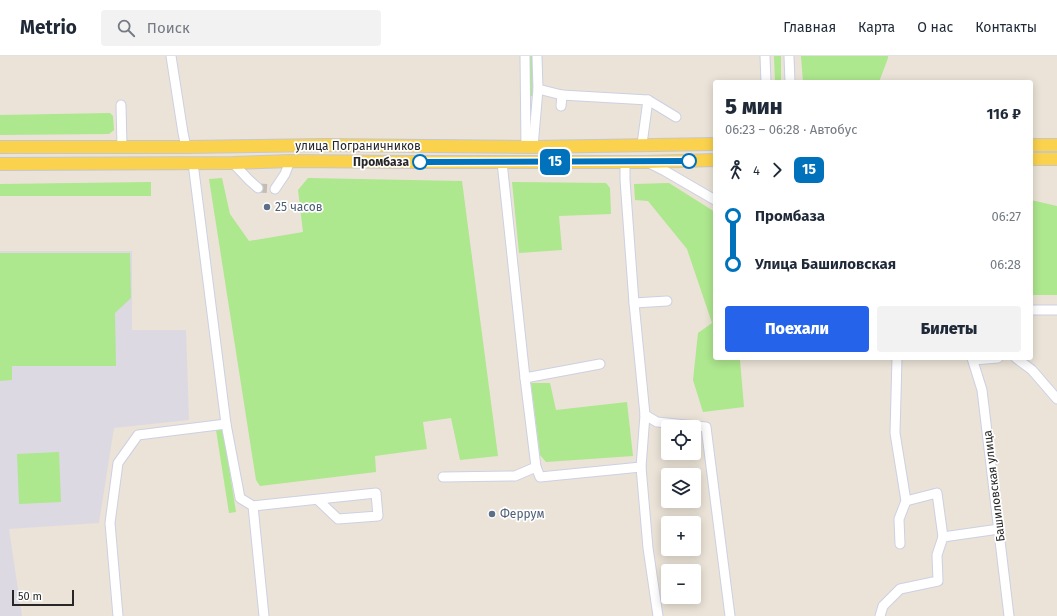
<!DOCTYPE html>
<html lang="ru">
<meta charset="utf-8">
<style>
body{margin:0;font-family:"Fira Sans",sans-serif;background:#f2f2f3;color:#1f2937;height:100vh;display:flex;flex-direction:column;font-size:15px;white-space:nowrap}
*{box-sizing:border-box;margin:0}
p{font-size:13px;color:#747a83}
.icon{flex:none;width:22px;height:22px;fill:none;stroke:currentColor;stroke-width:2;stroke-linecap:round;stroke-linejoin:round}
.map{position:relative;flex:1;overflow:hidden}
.panel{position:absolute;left:713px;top:24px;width:320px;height:280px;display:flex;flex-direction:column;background:#fff;border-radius:4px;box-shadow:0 2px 10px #0003}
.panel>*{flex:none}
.badge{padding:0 8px;border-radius:6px;font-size:14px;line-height:26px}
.fabs{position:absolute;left:661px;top:364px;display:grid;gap:8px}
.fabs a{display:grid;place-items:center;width:40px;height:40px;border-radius:4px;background:#fff;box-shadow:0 2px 10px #0003;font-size:20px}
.scale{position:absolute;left:12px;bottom:10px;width:62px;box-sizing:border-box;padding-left:4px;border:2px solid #272727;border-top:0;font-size:11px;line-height:14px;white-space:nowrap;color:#272727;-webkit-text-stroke:3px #fff;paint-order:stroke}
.map>.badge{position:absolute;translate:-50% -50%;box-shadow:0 0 0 2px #fff}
.legs{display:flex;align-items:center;gap:6px;height:44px;padding:0 12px;font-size:13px}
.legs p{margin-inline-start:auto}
.headline{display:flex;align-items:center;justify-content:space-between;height:68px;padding:0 12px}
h1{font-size:22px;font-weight:800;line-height:30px}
.action{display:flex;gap:8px;margin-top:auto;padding:8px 12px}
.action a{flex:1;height:46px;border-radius:4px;background:#2563eb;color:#fff;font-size:16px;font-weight:800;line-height:46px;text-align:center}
.action a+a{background:#f2f2f3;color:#1f2937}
ul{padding:0 12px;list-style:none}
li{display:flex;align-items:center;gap:14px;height:48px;font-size:15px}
li i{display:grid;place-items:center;width:6px;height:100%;margin:0 5px;background:currentColor}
li i::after{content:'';width:10px;height:10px;margin:-5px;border:3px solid;border-radius:50%;background:#fff}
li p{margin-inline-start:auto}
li:first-child i{background:linear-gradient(#0000 50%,currentColor 0)}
li:last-child i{background:linear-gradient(currentColor 50%,#0000 0)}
header{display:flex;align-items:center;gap:24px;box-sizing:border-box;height:56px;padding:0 20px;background:#fff;border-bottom:1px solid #e0e1e3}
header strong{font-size:19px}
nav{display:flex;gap:22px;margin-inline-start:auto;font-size:14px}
.search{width:280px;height:36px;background:#f2f2f3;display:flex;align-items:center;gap:10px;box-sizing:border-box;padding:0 14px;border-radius:4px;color:#747a83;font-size:15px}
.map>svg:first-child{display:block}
</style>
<header>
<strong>Metrio</strong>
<div class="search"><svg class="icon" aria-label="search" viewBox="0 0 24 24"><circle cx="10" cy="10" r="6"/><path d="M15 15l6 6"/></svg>Поиск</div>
<nav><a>Главная</a><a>Карта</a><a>О нас</a><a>Контакты</a></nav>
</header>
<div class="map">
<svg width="1057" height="560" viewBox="0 0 1057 560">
<rect width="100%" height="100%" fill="#ebe3d7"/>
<path fill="#dcd9e3" d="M 0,195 L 132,195 L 132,274 L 186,274 L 189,364 L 114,372 L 99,467 L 9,473 L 22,560 L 0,560 Z"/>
<g fill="#ade78e">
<path d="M 529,0 L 532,0 L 533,40 L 530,40 Z"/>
<path d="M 774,0 L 781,0 L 781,26 L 775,26 Z"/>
<path d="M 801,0 L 888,0 L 888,2 L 879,26 L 803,26 Z"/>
<path d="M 110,57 L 113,60 L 114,74 L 109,78 L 0,79 L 0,59 Z"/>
<path d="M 222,122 L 230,158 L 249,185 L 303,176 L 298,134 L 308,122 L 462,125 L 498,400 L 460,404 L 451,362 L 423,366 L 427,393 L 375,400 L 376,416 L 260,430 L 256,424 L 209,123 Z"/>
<path d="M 151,126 L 151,140 L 0,140 L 0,128 Z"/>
<path d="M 512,126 L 606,127 L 610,132 L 611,158 L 559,160 L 562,194 L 519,197 Z"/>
<path d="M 669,127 L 715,156 L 715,302 L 760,302 L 740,304 L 744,351 L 703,356 L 693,324 L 698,277 L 712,267 L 687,193 L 648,145 L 635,144 L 634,128 Z"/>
<path d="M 1031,144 L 1057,150 L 1057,239 L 1031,239 Z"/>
<path d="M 0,197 L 130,197 L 131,242 L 115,257 L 116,310 L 12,310 L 12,324 L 0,325 Z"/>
<path d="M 531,327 L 550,327 L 556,354 L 627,346 L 633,400 L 546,406 L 540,399 Z"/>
<path d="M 223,373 L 236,456 L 229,457 L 216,374 Z"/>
<path d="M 59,396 L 61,446 L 19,448 L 17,398 Z"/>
</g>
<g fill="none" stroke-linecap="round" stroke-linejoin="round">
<path stroke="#c4bdb4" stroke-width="9" stroke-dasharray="9 4.5" stroke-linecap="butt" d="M 258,132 L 275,133"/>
<defs>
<g id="minor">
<path d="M 171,0 L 183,77 L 186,91"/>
<path d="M 525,0 L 526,91"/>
<path d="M 765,0 L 766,26"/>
<path d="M 789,0 L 790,26"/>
<path d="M 538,33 L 562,39 L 648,44 L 676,61"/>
<path d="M 121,49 L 122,91"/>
<path d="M 561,50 L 562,39"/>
<path d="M 642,88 L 648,44"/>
<path d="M 533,91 L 538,33 L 537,0"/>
<path d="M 502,106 L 525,322 L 536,411 L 540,421 L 641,411 L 645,359 L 634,247 L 625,124 L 625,106"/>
<path d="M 647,106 L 665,115 L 715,144"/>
<path d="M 193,107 L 226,368 L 240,442 L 253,450 L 264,560"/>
<path d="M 233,107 L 249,124 L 258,132"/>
<path d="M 275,133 L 285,118 L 290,105"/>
<path d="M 634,247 L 667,245"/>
<path d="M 1031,254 L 1057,254"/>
<path d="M 897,302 L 895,377 L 906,445 L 899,463 L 900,488"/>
<path d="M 972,302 L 982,334 L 1009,560"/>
<path d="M 1016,302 L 1032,314 L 1057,343"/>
<path d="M 973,304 L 998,302"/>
<path d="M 525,322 L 600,308"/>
<path d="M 645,359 L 657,366 L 706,371 L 730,560"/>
<path d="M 641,411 L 648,492 L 658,560"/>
<path d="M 443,421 L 515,420 L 536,411"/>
<path d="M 906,445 L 937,437 L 943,481"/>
<path d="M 253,450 L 376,437 L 378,460 L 338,463 L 318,444"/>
<path d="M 118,560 L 110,467 L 118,407 L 138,379 L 226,368"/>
<path d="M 880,560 L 883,550 L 900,533 L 938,525 L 937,499 L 943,481 L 999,473"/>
</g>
<g id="major">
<path d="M 1031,89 L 1057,89"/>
<path d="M 0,91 L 186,91 L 325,89 L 533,91 L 715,88"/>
<path d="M 1031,103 L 1057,103"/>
<path d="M 0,108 L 233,107 L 290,105 L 418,106 L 646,106 L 715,104"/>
</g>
</defs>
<use href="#minor" stroke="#ccd0e2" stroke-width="11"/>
<use href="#major" stroke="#c7c7c7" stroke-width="14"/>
<use href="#minor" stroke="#fff" stroke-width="9"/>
<use href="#major" stroke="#fbd24d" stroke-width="12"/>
</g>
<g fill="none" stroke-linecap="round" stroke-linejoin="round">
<defs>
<path id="line-1" d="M 420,106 L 689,105"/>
</defs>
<use href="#line-1" stroke="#fff" stroke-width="9"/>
<use href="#line-1" stroke="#0072bc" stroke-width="6"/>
</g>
<g fill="#fff" stroke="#0072bc" stroke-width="2">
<circle cx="689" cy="105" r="7"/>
<circle cx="420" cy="106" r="7"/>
</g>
<g fill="#5c6f8a" stroke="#fff" stroke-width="1.5">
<circle cx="267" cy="151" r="4"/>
<circle cx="492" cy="458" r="4"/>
</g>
<g text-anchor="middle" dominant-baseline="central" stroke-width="3.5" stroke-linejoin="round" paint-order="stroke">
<g font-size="12" fill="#272727" stroke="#fff">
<text x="358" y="90">улица Пограничников</text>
<text transform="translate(994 430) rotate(-97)">Башиловская улица</text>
</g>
<g font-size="12" font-weight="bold" fill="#272727" stroke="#fff" text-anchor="end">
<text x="409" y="106">Промбаза</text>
</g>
<g font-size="12" fill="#4e5e75" stroke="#fff" text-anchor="start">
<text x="275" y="151">25 часов</text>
<text x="500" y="458">Феррум</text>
</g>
</g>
</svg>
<div class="fabs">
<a><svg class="icon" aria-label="locate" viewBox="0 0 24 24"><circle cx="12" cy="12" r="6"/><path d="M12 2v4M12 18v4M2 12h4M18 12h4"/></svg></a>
<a><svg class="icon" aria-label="layers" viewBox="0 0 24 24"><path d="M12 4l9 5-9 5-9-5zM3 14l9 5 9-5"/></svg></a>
<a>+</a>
<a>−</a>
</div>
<div class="scale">50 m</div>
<b class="badge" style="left:555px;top:106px;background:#0072bc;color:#fff">15</b>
<section class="panel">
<div class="headline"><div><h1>5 мин</h1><p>06:23 – 06:28 · Автобус</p></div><b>116 ₽</b></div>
<div class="legs"><svg class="icon" aria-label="walk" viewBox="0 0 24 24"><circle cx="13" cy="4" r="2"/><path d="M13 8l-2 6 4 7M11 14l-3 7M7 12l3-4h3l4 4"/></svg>4<svg class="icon" aria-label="forward" viewBox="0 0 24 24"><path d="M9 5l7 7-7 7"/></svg><b class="badge" style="background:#0072bc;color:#fff">15</b></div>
<ul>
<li><i style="color:#0072bc"></i><b>Промбаза</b><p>06:27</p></li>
<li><i style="color:#0072bc"></i><b>Улица Башиловская</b><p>06:28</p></li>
</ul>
<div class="action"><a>Поехали</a><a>Билеты</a></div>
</section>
</div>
